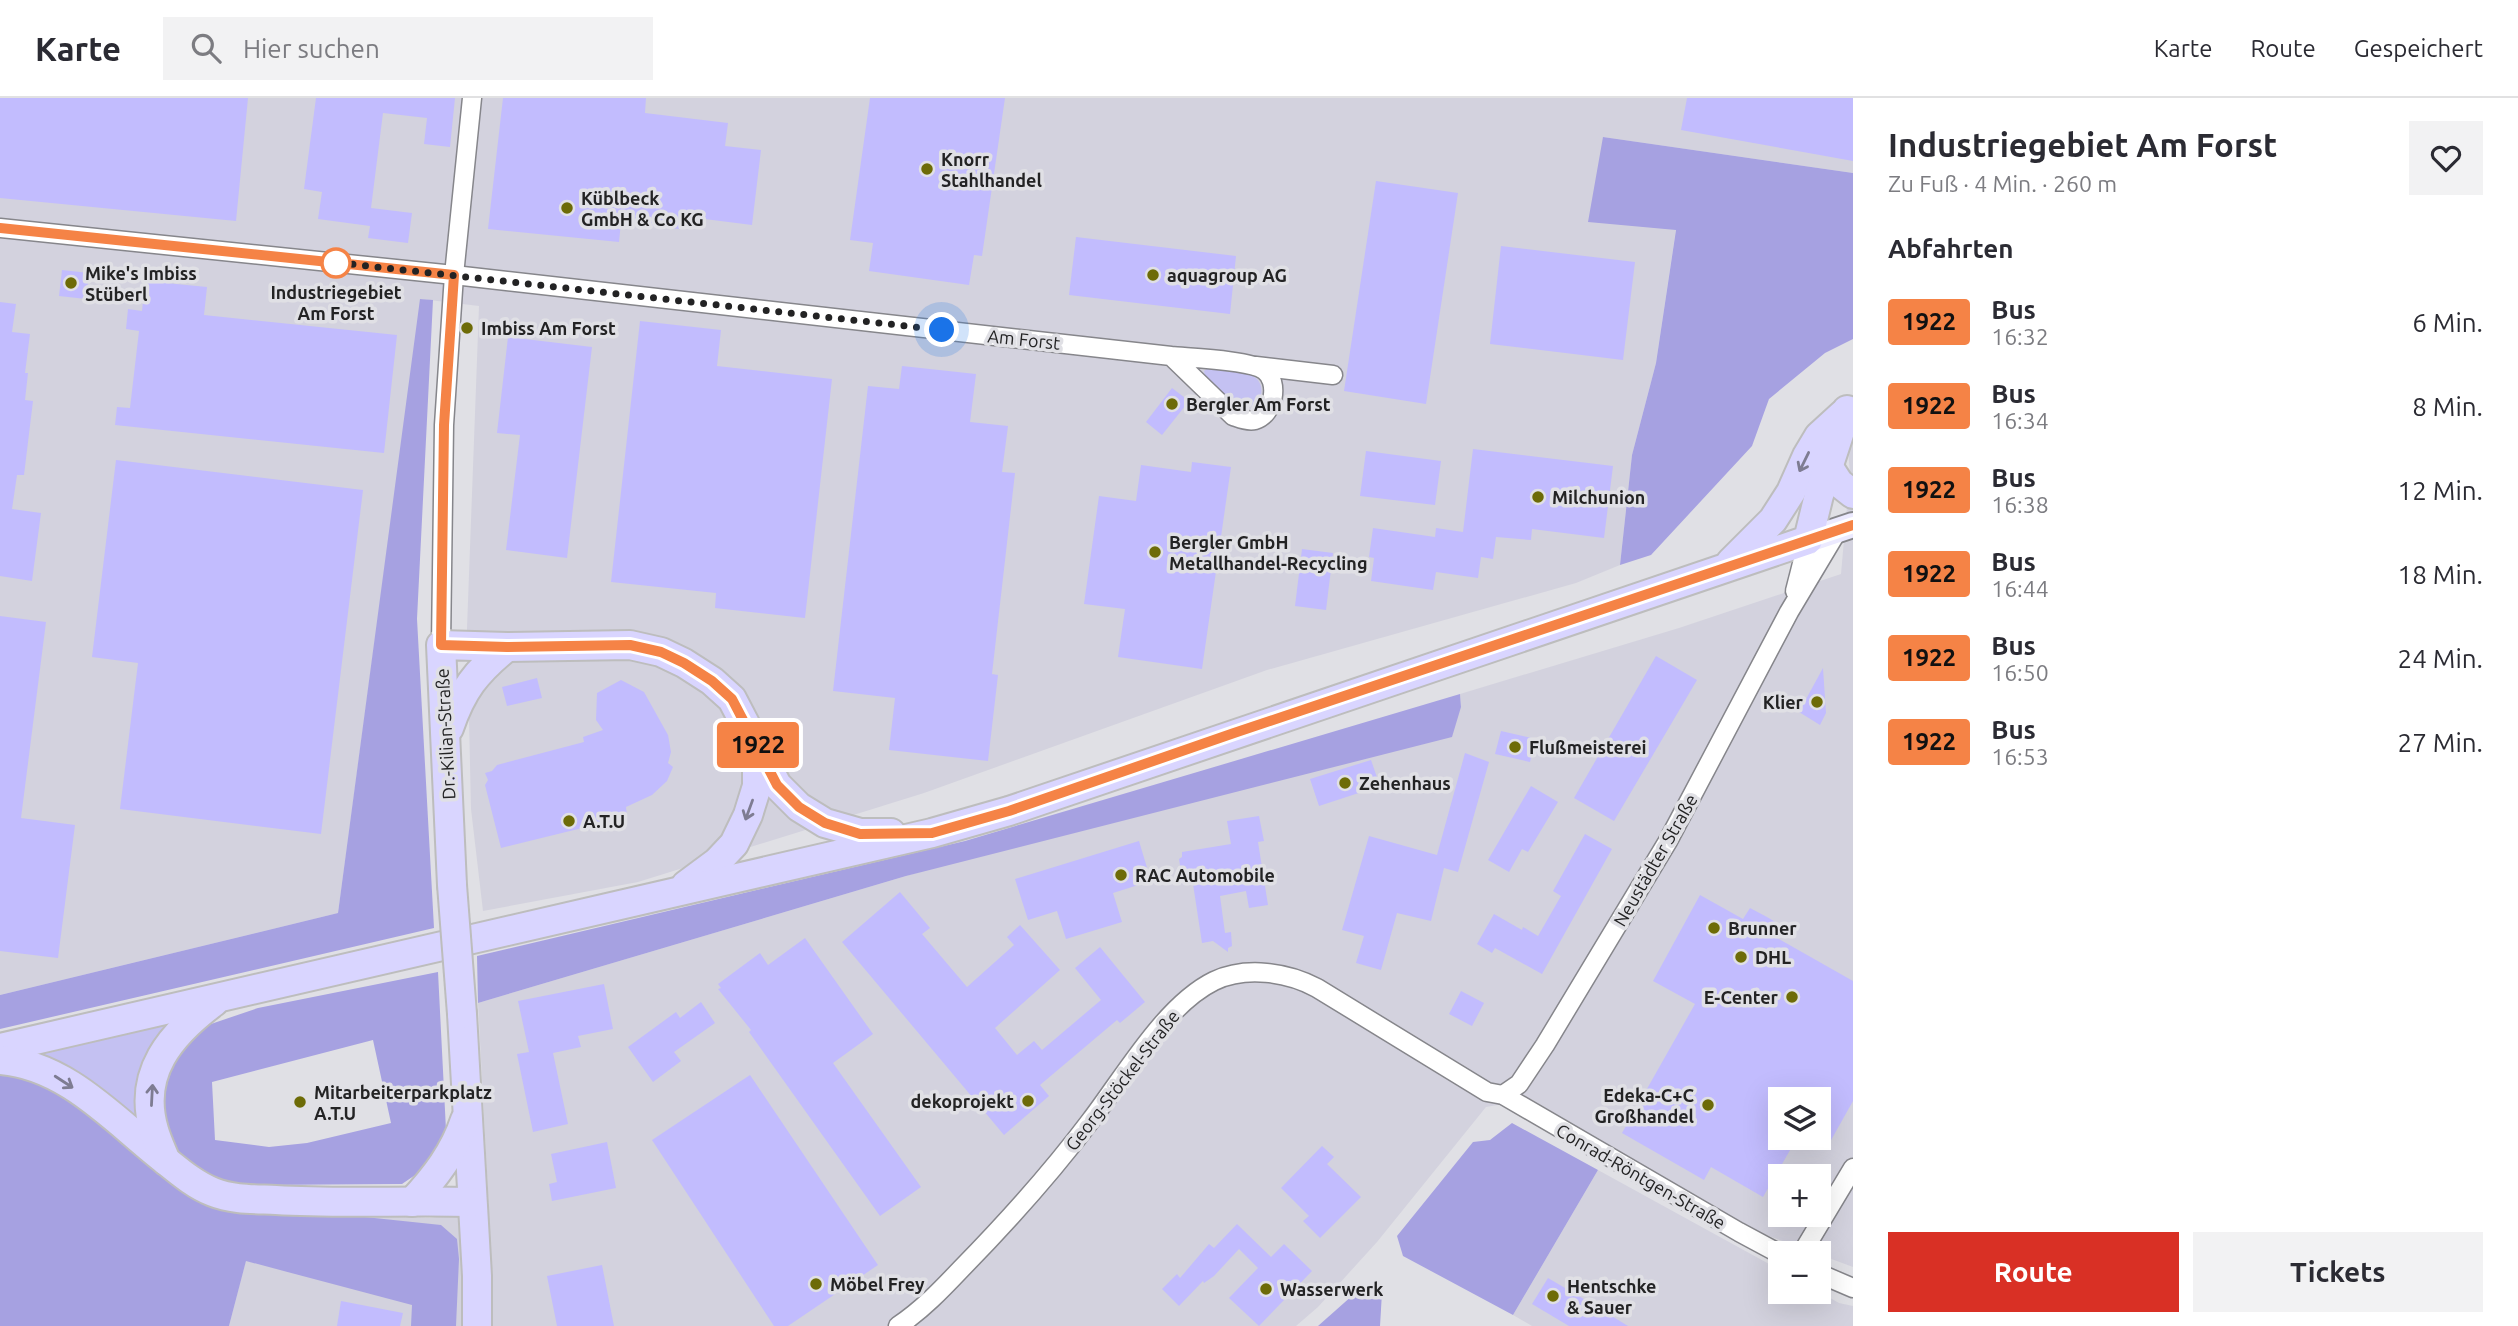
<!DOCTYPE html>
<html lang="de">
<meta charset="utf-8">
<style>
body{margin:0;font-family:Ubuntu,sans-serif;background:#f2f2f3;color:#2b2b33;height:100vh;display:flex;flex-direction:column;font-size:26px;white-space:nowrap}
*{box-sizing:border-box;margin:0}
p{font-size:23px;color:#7c7c81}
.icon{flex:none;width:38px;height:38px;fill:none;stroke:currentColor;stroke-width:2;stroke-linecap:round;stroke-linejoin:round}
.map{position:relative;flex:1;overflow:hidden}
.details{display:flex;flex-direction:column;background:#fff;width:665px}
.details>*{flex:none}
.badge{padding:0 14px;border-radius:5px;font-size:24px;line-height:46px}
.buttons{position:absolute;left:1768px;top:989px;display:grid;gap:14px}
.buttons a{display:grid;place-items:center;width:63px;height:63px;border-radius:0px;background:#fff;box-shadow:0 7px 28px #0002;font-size:35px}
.you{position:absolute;width:35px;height:35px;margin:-18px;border:5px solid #fff;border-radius:50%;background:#1a73e8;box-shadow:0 0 0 10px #1a73e833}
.map>.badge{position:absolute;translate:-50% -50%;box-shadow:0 0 0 4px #fff}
h2{padding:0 35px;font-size:26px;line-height:63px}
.round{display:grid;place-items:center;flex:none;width:74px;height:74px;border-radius:0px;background:#f2f2f3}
.headline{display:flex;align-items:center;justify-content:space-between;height:119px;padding:0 35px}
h1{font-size:33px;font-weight:700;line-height:52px}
.cta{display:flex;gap:14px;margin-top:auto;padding:14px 35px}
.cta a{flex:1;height:80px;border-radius:0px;background:#d93025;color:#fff;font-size:28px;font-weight:700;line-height:80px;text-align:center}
.cta a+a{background:#f2f2f3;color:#2b2b33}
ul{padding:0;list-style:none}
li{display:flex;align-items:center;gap:21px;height:84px;padding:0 35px}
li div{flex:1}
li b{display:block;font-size:26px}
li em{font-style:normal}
li .badge{min-width:77px;font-weight:700;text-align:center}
header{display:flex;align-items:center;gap:42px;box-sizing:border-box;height:98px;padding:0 35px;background:#fff;border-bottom:2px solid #e1e1e2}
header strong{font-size:33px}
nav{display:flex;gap:38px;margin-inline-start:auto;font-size:24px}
.search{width:490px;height:63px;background:#f2f2f3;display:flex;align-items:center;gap:18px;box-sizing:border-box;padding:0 24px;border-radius:0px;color:#7c7c81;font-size:26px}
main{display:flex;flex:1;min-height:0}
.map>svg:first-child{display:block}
</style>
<header>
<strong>Karte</strong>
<div class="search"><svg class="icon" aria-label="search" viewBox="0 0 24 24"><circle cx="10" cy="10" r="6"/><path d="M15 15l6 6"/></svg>Hier suchen</div>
<nav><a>Karte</a><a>Route</a><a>Gespeichert</a></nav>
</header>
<main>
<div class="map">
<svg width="1853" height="1228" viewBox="0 0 1853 1228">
<rect width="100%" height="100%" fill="#e0e0e5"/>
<g fill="#d3d2de" fill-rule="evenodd">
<path d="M 0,0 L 1853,0 L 1853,75 L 1603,39 L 1676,131 L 1656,265 L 1632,357 L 1620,467 L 1576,485 L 1267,572 L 924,695 L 638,784 L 483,813 L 471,711 L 467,530 L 479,208 L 421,201 L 338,815 L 0,897 Z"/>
<path d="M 1853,341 L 1853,1169 L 1737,1126 L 1531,1001 L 1486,1009 L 1377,1144 L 1318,1209 L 1296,1228 L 229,1228 L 260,1108 L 430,1120 L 489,1112 L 478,905 L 906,778 L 1461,609 L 1460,596 L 1679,530 L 1841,476 L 1850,375 L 1848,352 ZM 1780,1001 L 1818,1001 L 1818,1040 L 1780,1040 ZM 1780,1078 L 1818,1078 L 1818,1116 L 1780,1116 Z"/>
<path d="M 1598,1072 L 1780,1172 L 1780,1194 L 1818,1193 L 1839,1205 L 1853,1208 L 1853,1228 L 1532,1228 L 1513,1217 Z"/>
</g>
<g fill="#c4c1f2">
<path d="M 1208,270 C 1221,272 1239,271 1251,277 C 1271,286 1260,317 1238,307 C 1226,302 1215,287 1205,278 L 1204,273 Z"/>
<path d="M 181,919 L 144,1036 L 24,955 Z"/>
</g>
<g fill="#a6a1e1" fill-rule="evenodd">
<path d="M 1603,39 L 1853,75 L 1853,241 L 1825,255 L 1769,301 L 1752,348 L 1651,457 L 1620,467 L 1632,357 L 1656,265 L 1676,132 L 1588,124 Z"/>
<path d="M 420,201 L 433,202 L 417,521 L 434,830 L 0,931 L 0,897 L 338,815 Z"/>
<path d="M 1460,596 L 1461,609 L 1452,639 L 906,778 L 478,905 L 477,858 L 965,743 Z"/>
<path d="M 438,874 L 446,1032 L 424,1071 L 402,1086 L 234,1087 L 197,1076 L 172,1050 L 162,1000 L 180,948 L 211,926 L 258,910 ZM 373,942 L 391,1025 L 307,1045 L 269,1049 L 215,1042 L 212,984 Z"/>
<path d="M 13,971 L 91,1014 L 153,1072 L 183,1094 L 218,1106 L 260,1108 L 441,1127 L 457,1141 L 459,1161 L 456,1228 L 411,1228 L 412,1207 L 246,1163 L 229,1228 L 0,1228 L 0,972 Z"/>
<path d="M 1512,1025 L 1598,1072 L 1513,1217 L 1403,1158 L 1397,1138 L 1473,1044 L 1490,1042 Z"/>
<path d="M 1362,1189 L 1382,1195 L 1380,1228 L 1318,1228 Z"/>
</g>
<g fill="#c2bcfe">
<path d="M 0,0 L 248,0 L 236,123 L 0,100 Z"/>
<path d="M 316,0 L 455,0 L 450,49 L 424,46 L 427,20 L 383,15 L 371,110 L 412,115 L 408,145 L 368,140 L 370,128 L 318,121 L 322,94 L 304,91 Z"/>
<path d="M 503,0 L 646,0 L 645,15 L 728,25 L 725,48 L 761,52 L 752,127 L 681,118 L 679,131 L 621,124 L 619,144 L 488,131 Z"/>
<path d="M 870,0 L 1005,0 L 982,158 L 974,157 L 969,187 L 869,173 L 873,145 L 850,142 Z"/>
<path d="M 1687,0 L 1853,0 L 1853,63 L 1681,32 Z"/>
<path d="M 1376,83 L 1458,95 L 1426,306 L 1344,293 Z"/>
<path d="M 1076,139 L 1236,158 L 1230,216 L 1069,197 Z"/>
<path d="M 1501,148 L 1635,164 L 1623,262 L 1490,246 Z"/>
<path d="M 62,172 L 89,175 L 86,201 L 59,198 Z"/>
<path d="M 145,183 L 207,189 L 204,217 L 397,237 L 384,355 L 115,327 L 117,309 L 130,310 L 139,233 L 126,231 L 128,211 L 142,213 Z"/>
<path d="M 0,204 L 16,206 L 12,234 L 30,236 L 25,275 L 28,275 L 25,302 L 33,303 L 24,377 L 17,377 L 12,411 L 41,415 L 32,483 L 0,478 Z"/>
<path d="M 640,223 L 721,232 L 717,268 L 832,281 L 805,520 L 715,510 L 716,495 L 611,484 Z"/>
<path d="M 508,239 L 592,249 L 567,460 L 506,452 L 520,337 L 497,335 Z"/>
<path d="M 902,268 L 976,276 L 970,324 L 1008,328 L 1002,374 L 1015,375 L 992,576 L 998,577 L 988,663 L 889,652 L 895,600 L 833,593 L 868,288 L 899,291 Z"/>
<path d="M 1172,290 L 1189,303 L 1162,337 L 1146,324 Z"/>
<path d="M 1473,351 L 1613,368 L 1604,440 L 1532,431 L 1531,442 L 1496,439 L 1493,461 L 1481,459 L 1478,480 L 1436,474 L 1433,492 L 1371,483 L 1374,460 L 1369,459 L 1373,430 L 1435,439 L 1436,430 L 1463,434 Z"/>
<path d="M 1366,353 L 1441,363 L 1435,407 L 1360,398 Z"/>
<path d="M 116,362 L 363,392 L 321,736 L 120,711 L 138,565 L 92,559 Z"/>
<path d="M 1192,364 L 1231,369 L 1202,571 L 1118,559 L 1125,511 L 1084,506 L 1099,398 L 1136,403 L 1141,367 L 1191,374 Z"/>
<path d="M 1302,451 L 1333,455 L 1326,512 L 1295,508 Z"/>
<path d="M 0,518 L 46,524 L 21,720 L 75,727 L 58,860 L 0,853 Z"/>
<path d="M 1656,558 L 1697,582 L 1614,723 L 1574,700 Z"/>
<path d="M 1823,570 L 1826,615 L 1820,627 L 1799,614 Z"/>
<path d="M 537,580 L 542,600 L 507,608 L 502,589 Z"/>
<path d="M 621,582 L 644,594 L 668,637 L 671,654 L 668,665 L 673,669 L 667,683 L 652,697 L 626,709 L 627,719 L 501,750 L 485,687 L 488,682 L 485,675 L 492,673 L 497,667 L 584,644 L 583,639 L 603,632 L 596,622 L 597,595 Z"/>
<path d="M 1501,633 L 1536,641 L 1530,664 L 1495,656 Z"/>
<path d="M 1465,655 L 1489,664 L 1458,774 L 1444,770 L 1431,823 L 1397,815 L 1381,872 L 1356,865 L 1364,838 L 1342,832 L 1369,738 L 1437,757 Z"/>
<path d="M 1371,662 L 1380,688 L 1319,708 L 1310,681 Z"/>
<path d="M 1531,688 L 1558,704 L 1528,754 L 1522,751 L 1509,774 L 1488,762 Z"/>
<path d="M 1259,718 L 1264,743 L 1258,744 L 1268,807 L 1249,810 L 1246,793 L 1220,798 L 1225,835 L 1231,834 L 1232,848 L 1228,850 L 1228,854 L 1213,843 L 1202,845 L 1193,786 L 1183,787 L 1179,761 L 1182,759 L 1182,754 L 1231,746 L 1227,723 Z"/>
<path d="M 1585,736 L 1612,751 L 1542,876 L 1495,850 L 1492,855 L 1477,846 L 1494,816 L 1522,832 L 1523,829 L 1538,838 L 1561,798 L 1553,793 Z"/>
<path d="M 1139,743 L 1151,783 L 1113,795 L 1122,824 L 1066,841 L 1057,813 L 1028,822 L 1015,781 Z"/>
<path d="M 900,794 L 930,830 L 922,836 L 967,889 L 1014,847 L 1007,839 L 1020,827 L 1060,872 L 995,930 L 1017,957 L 1034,943 L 1042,952 L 1101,902 L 1075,870 L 1100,849 L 1145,904 L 1120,925 L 1117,922 L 1040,987 L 1049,998 L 1004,1037 L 842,844 Z"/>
<path d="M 1700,797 L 1743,821 L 1750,810 L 1767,819 L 1784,829 L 1777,840 L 1853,883 L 1853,1003 L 1830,1044 L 1818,1037 L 1818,1001 L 1780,1001 L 1780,1040 L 1797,1040 L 1763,1099 L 1711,1069 L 1704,1082 L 1622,1035 L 1695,906 L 1653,883 Z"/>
<path d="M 805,840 L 873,936 L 833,965 L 921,1089 L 880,1118 L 749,934 L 751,932 L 718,891 L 721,890 L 718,886 L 760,855 L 768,867 Z"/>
<path d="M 604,886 L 613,931 L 578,938 L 581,949 L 553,955 L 568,1026 L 533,1034 L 517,956 L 529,954 L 518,903 Z"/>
<path d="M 1461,893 L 1484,905 L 1472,928 L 1449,916 Z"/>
<path d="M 701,904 L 715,925 L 674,954 L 681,963 L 653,984 L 628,949 L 676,914 L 680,920 Z"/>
<path d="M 750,977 L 878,1167 L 788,1228 L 774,1228 L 652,1042 Z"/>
<path d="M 607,1044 L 616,1090 L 552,1103 L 549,1086 L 557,1084 L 551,1056 Z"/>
<path d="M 1322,1048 L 1334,1059 L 1327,1066 L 1361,1099 L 1320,1140 L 1303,1123 L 1309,1118 L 1281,1090 Z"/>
<path d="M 1237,1126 L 1271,1159 L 1284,1146 L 1312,1173 L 1259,1228 L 1229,1200 L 1258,1170 L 1239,1151 L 1214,1178 L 1204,1185 L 1203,1183 L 1179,1208 L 1162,1191 L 1177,1176 L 1180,1180 L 1209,1146 L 1214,1150 Z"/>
<path d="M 602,1167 L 614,1228 L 557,1228 L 547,1178 Z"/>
<path d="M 1548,1180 L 1582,1200 L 1628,1228 L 1569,1228 L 1532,1206 Z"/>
<path d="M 341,1203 L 403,1215 L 400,1228 L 337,1228 Z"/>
</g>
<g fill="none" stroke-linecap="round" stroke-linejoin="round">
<defs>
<g id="minor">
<path d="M 0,130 L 454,177 L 1171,258 L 1233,318 C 1239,320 1247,324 1255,322 C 1274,317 1280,283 1264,272 C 1249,262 1191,260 1171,258"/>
<path d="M 1256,268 L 1333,277"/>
<path d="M 1795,493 L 1808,442"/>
<path d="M 441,547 L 444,327 L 454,177 L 472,0"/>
<path d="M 1503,997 L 1519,986 L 1545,947 L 1668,743 L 1789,514 L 1838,432"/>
<path d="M 1802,1155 L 1853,1070"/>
<path d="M 1818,1175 L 1853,1190"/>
<path d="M 898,1228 C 922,1212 942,1191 961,1171 C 1007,1124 1052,1074 1091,1022 C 1124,979 1165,907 1214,883 C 1246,868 1287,874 1317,890 L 1487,994 L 1503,997 L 1739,1134 L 1780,1156"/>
</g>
<path id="secondary" d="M 1808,442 L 1853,427"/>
<g id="primary">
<path d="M 1828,368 L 1839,385 L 1853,396"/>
<path d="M 1731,464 L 1773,422 L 1791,394 L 1807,358 L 1819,338 L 1842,317"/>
<path d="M 449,630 C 462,592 476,574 507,549"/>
<path d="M 452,787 L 441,547 L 507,549 L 630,547 L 661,554 L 684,565 L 712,583 L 732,601 L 777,687 L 799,709 L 825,725 L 860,735 L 891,735"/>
<path d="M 686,787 L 717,764 L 734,746 L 748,717 L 757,688 L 757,652"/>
<path d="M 462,916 L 477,1178 L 477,1228"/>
<path d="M 0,950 L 932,735 L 1009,713 L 1808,442 L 1819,397 L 1847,312"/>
<path d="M 0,962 C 67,967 115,1023 165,1062 C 180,1074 195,1087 213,1094 C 233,1102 255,1101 276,1102 C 341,1106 407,1102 472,1104"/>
<path d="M 166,1063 C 162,1053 157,1043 154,1032 C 137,975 171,936 214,904"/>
<path d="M 412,1104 C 435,1079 454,1055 465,1022"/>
</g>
</defs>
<use href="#minor" stroke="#86868b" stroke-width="21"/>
<use href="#secondary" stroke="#86868b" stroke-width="28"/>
<use href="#primary" stroke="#bdbdbd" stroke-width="32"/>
<use href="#minor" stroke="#fff" stroke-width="18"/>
<use href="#secondary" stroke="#eceaff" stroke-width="24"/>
<use href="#primary" stroke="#d9d5ff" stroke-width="28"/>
<defs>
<path id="primary-bridge" d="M 452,787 L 462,916"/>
</defs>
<use href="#primary-bridge" stroke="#bdbdbd" stroke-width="32" stroke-linecap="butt"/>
<use href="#primary-bridge" stroke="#d9d5ff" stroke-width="28"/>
</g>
<defs><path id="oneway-shaft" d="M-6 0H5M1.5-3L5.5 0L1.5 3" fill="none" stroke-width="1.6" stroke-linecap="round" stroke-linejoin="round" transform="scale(1.75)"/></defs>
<g stroke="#7e7c92">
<use href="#oneway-shaft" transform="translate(1804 364) rotate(116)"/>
<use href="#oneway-shaft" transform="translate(749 712) rotate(110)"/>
<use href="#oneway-shaft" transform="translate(64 984) rotate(33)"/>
<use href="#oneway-shaft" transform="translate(152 997) rotate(-87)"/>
</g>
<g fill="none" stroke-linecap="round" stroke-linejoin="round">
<defs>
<path id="line" d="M 0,130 L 454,177 L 444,327 L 441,547 L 507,549 L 630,547 L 661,554 L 684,565 L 712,583 L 732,601 L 777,687 L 799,709 L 825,725 L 860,736 L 932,735 L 1009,713 L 1234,635 L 1853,427"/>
</defs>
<use href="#line" stroke="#fff" stroke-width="16"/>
<use href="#line" stroke="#f58346" stroke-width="10"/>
<path stroke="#232324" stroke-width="7" stroke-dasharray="0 12.6" d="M 336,165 L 332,164 L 942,232"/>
</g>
<g fill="#6d6b07" stroke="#e0e0e5" stroke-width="2.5">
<circle cx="927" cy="71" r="7"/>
<circle cx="567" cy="110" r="7"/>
<circle cx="1153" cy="177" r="7"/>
<circle cx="71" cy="185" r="7"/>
<circle cx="467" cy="230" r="7"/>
<circle cx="1172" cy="306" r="7"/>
<circle cx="1538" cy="399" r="7"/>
<circle cx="1155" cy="454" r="7"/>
<circle cx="1817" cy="604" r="7"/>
<circle cx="1515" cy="649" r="7"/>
<circle cx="1345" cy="685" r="7"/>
<circle cx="569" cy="723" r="7"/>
<circle cx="1121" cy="777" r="7"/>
<circle cx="1714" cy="830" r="7"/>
<circle cx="1741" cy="859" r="7"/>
<circle cx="1792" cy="899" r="7"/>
<circle cx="1028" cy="1003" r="7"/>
<circle cx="300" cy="1004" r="7"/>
<circle cx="1708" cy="1007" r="7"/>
<circle cx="816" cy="1186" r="7"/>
<circle cx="1266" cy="1191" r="7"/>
<circle cx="1553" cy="1198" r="7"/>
</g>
<circle fill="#fff" stroke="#f58346" stroke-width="3.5" cx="336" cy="165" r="14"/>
<g text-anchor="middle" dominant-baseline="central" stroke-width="7" stroke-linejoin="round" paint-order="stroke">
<g font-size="18" font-weight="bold" fill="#232324" stroke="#e0e0e5" text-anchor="start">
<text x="941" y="61">Knorr<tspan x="941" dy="21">Stahlhandel</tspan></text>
<text x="581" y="100">Küblbeck<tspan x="581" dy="21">GmbH &amp; Co KG</tspan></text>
<text x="85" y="175">Mike's Imbiss<tspan x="85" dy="21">Stüberl</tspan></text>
<text x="1167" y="177">aquagroup AG</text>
<text x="481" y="230">Imbiss Am Forst</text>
<text x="1186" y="306">Bergler Am Forst</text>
<text x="1552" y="399">Milchunion</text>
<text x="1169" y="444">Bergler GmbH<tspan x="1169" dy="21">Metallhandel-Recycling</tspan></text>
<text x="1803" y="604" text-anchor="end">Klier</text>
<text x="1529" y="649">Flußmeisterei</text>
<text x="1359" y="685">Zehenhaus</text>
<text x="583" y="723">A.T.U</text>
<text x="1135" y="777">RAC Automobile</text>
<text x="1728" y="830">Brunner</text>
<text x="1755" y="859">DHL</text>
<text x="1778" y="899" text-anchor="end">E-Center</text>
<text x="314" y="994">Mitarbeiterparkplatz<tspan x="314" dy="21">A.T.U</tspan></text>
<text x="1694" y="997" text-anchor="end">Edeka-C+C<tspan x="1694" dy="21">Großhandel</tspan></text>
<text x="1014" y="1003" text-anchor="end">dekoprojekt</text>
<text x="830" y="1186">Möbel Frey</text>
<text x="1567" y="1188">Hentschke<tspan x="1567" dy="21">&amp; Sauer</tspan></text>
<text x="1280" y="1191">Wasserwerk</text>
</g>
<g font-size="18" font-weight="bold" fill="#232324" stroke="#e0e0e5">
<text x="336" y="194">Industriegebiet<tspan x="336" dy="21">Am Forst</tspan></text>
</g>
<g font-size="18" fill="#232324" stroke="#e0e0e5">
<text transform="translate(1024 241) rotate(6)">Am Forst</text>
<text transform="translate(445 636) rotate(-93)">Dr.-Kilian-Straße</text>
<text transform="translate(1655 762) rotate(-60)">Neustädter Straße</text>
<text transform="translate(1122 982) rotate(-52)">Georg-Stöckel-Straße</text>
<text transform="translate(1641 1078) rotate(30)">Conrad-Röntgen-Straße</text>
</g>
</g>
</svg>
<div class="buttons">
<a><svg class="icon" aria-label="layers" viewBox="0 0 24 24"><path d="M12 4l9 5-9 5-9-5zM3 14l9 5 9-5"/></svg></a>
<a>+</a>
<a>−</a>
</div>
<div class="you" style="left:942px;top:232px"></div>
<b class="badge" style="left:758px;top:647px;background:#f58346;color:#111">1922</b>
</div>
<section class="details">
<div class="headline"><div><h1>Industriegebiet Am Forst</h1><p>Zu Fuß · 4 Min. · 260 m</p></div><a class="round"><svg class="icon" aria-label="heart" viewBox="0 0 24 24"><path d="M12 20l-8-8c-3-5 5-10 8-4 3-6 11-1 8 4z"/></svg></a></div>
<h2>Abfahrten</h2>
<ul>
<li><span class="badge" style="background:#f58346;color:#111">1922</span><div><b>Bus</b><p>16:32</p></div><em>6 Min.</em></li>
<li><span class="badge" style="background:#f58346;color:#111">1922</span><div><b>Bus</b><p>16:34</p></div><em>8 Min.</em></li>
<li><span class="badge" style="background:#f58346;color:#111">1922</span><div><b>Bus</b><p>16:38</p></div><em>12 Min.</em></li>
<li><span class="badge" style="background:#f58346;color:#111">1922</span><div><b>Bus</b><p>16:44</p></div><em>18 Min.</em></li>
<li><span class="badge" style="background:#f58346;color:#111">1922</span><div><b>Bus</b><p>16:50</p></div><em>24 Min.</em></li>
<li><span class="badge" style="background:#f58346;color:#111">1922</span><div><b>Bus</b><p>16:53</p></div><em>27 Min.</em></li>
</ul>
<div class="cta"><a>Route</a><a>Tickets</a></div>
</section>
</main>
